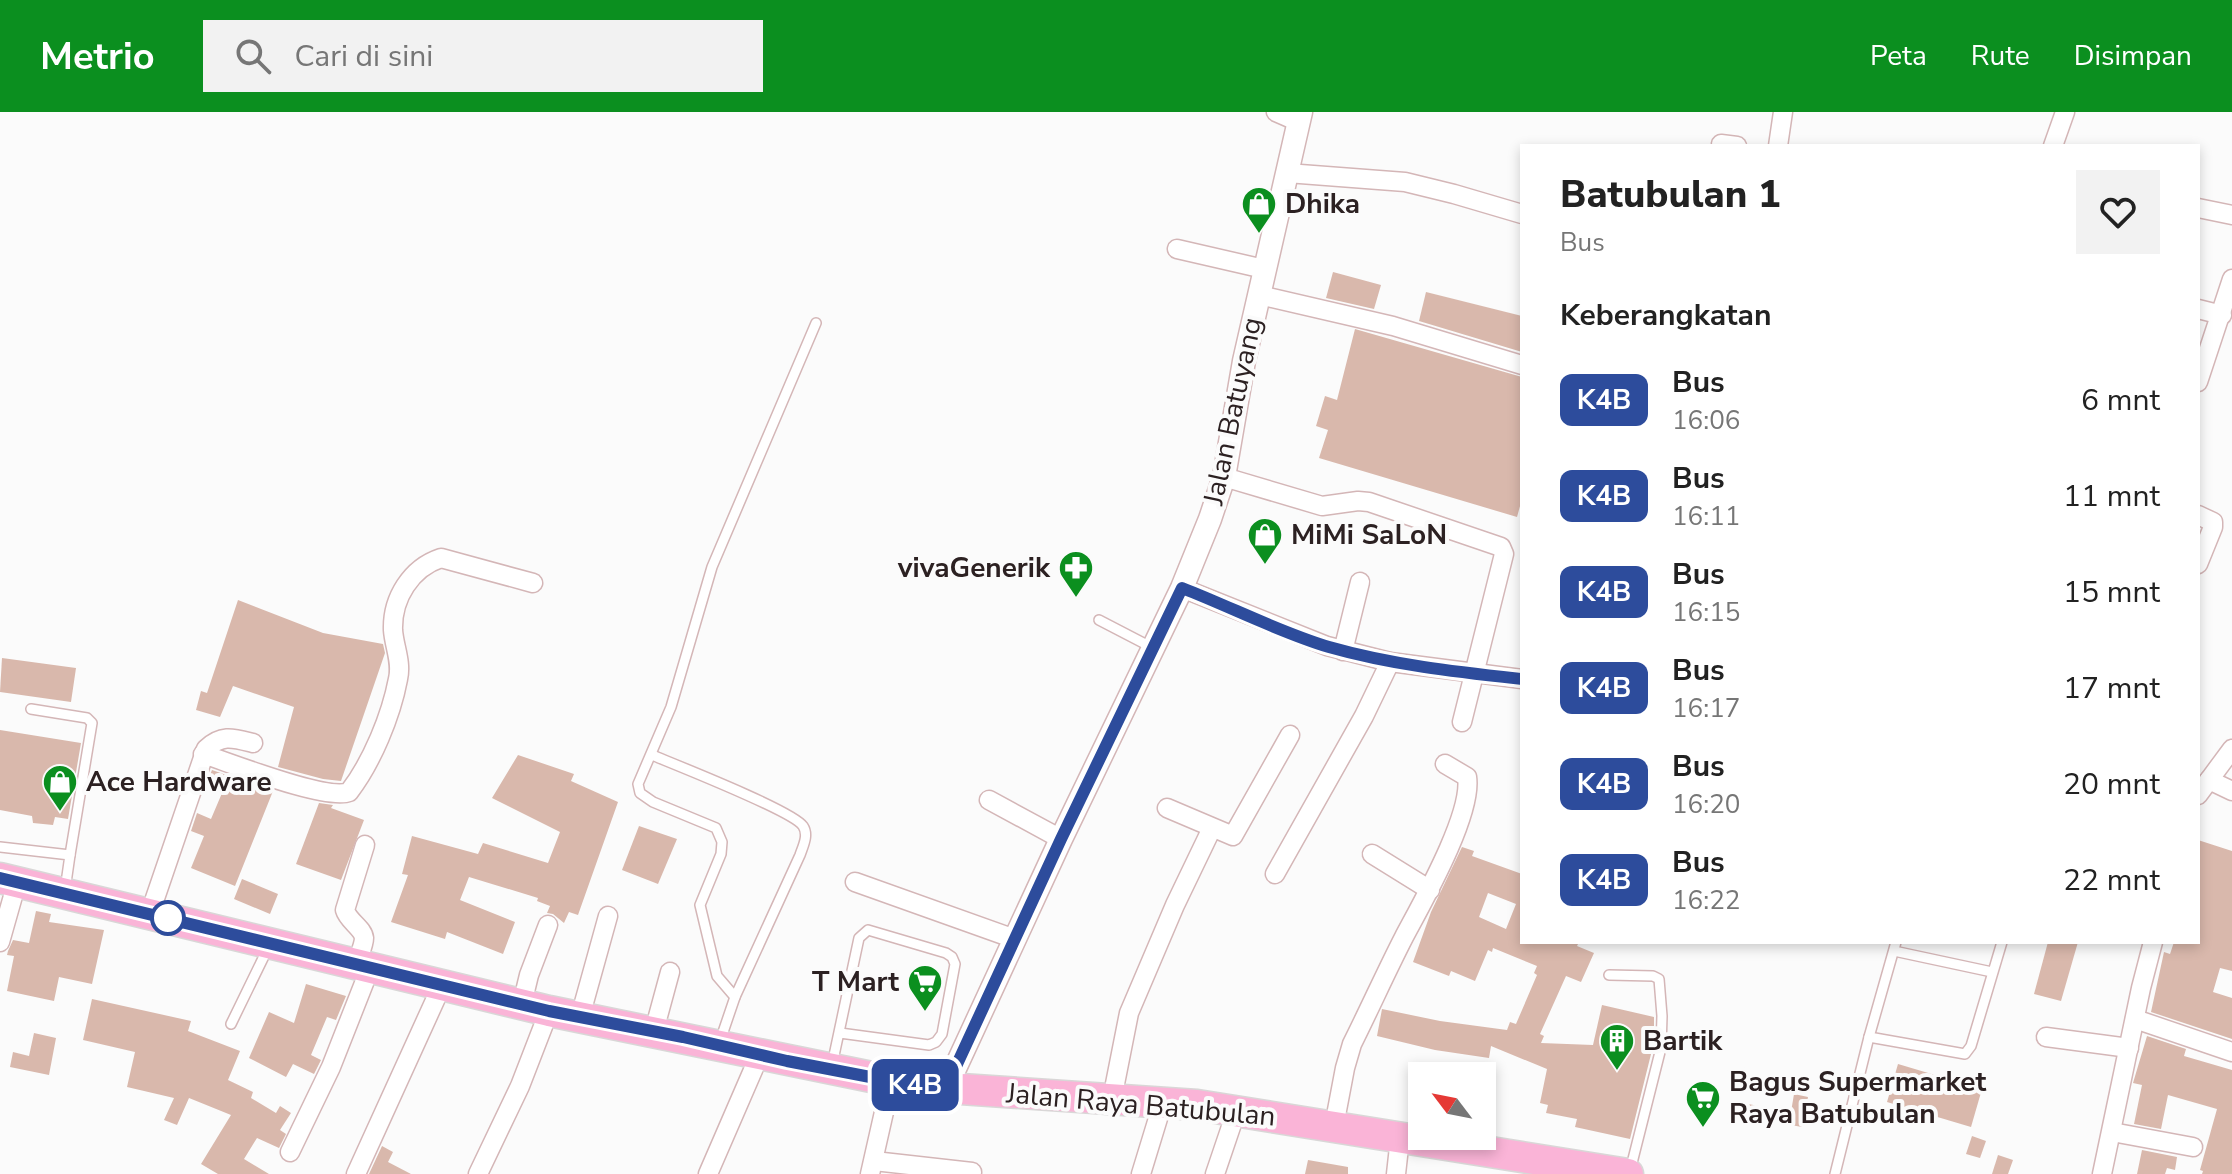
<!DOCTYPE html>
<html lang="id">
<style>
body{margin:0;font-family:"Nunito Sans",sans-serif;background:#f2f2f2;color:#222;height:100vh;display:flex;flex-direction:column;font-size:30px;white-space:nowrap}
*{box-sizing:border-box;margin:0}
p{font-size:26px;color:#767676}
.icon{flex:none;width:44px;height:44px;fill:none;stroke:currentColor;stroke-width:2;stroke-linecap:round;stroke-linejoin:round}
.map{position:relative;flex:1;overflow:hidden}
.details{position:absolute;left:1520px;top:32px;width:680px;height:800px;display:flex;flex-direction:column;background:#fff;border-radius:0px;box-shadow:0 4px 12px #0003}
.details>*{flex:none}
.badge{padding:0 16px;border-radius:12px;font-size:28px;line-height:52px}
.needle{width:52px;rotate:302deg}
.controls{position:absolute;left:1408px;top:950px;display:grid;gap:16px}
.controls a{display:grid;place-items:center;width:88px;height:88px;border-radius:0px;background:#fff;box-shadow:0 4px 12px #0003;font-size:40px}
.map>.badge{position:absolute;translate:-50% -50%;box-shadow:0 0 0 4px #fff}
h2{padding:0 40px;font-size:30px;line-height:72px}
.round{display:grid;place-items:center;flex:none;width:84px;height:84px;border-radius:0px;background:#f2f2f2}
.summary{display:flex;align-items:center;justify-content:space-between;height:136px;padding:0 40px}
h1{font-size:38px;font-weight:800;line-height:60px}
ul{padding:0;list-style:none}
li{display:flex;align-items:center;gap:24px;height:96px;padding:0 40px}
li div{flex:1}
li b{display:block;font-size:30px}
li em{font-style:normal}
li .badge{min-width:88px;font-weight:700;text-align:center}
header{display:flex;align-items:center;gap:48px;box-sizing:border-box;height:112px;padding:0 40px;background:#0b8f1f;color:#fff}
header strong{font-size:38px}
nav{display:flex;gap:44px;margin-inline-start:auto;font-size:28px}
.search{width:560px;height:72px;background:#f2f2f2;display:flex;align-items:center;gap:20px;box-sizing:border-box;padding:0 28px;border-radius:0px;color:#767676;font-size:30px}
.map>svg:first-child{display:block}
</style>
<header>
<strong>Metrio</strong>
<div class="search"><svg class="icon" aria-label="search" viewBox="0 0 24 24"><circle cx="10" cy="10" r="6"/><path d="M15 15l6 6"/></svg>Cari di sini</div>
<nav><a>Peta</a><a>Rute</a><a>Disimpan</a></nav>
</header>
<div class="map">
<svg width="2232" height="1062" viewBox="0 0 2232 1062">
<rect width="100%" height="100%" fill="#fbfbfb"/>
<g fill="#d9b8ac" fill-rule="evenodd">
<path d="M 1333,160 L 1381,173 L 1374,197 L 1326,186 Z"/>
<path d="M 1426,180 L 1522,204 L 1522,240 L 1419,209 Z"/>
<path d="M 1355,217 L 1522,265 L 1522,387 L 1517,405 L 1319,346 L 1328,318 L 1316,314 L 1325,284 L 1337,288 Z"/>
<path d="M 238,488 L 323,521 L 383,532 L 385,541 L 341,669 L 323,667 L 278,655 L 294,595 L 233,574 L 220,605 L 196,598 L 201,579 L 207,581 Z"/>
<path d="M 2,546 L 76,556 L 71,590 L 0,580 Z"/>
<path d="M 0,618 L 81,631 L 68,707 L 55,705 L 53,713 L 33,711 L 32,704 L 0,698 Z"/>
<path d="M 518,643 L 574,662 L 571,669 L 618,690 L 578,803 L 569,800 L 564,811 L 553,802 L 547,801 L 550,794 L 537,789 L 538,786 L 469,765 L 460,788 L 515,810 L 503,842 L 447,820 L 445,827 L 391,810 L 408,763 L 402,762 L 412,724 L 478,742 L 483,731 L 548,751 L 560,720 L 492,686 Z"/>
<path d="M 212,658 L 273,679 L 235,774 L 191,756 L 204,724 L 191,719 L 197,701 L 211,707 L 225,674 L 208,668 Z"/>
<path d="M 319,691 L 333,693 L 331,696 L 364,708 L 341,768 L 296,752 Z"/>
<path d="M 639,714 L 677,727 L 658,772 L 622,758 Z"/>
<path d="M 2198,728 L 2232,739 L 2232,859 L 2220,856 L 2213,880 L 2232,886 L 2232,927 L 2151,900 L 2164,840 L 2170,842 L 2174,830 L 2198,830 Z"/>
<path d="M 1462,735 L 1474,739 L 1472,744 L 1522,762 L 1522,830 L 1579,830 L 1577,834 L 1594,841 L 1581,870 L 1566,864 L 1540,922 L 1544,924 L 1541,931 L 1593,933 L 1602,893 L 1654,905 L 1654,930 L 1630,1027 L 1575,1015 L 1577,1007 L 1546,1001 L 1548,993 L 1540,991 L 1547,957 L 1491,934 L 1489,946 L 1435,938 L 1377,924 L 1382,897 L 1440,909 L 1507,918 L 1510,910 L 1516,912 L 1537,863 L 1534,861 L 1537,854 L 1493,836 L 1492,840 L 1488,838 L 1475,869 L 1451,859 L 1449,864 L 1413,850 L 1431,800 ZM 1488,781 L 1516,792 L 1506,817 L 1479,805 Z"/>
<path d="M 242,767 L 278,782 L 270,802 L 234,787 Z"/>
<path d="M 36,799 L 51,802 L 49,810 L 104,818 L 92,872 L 59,865 L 54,889 L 7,879 L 14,844 L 7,843 L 8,839 L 13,828 L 29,831 Z"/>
<path d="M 2048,830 L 2078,830 L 2061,889 L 2034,882 Z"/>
<path d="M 306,872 L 346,884 L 336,908 L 327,905 L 311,943 L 321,948 L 314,962 L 293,952 L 286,965 L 249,946 L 269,900 L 294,911 Z"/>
<path d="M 92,887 L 191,909 L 188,919 L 240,939 L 228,968 L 253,980 L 251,986 L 276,1001 L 280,994 L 291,1001 L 280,1018 L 286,1022 L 279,1036 L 257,1026 L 244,1047 L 269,1062 L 218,1062 L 201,1052 L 231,1003 L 189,986 L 177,1013 L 164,1008 L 174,986 L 127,975 L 135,940 L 83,928 Z"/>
<path d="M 34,921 L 56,926 L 49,963 L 10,955 L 13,940 L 29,944 Z"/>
<path d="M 2147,924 L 2186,937 L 2184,944 L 2232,958 L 2232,1062 L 2202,1062 L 2203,1059 L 2200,1058 L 2217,997 L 2168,983 L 2161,1017 L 2134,1012 L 2142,973 L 2133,971 Z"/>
<path d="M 1898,952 L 1982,977 L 1971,1015 L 1887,990 Z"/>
<path d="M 1794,982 L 1808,985 L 1802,1015 L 1746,1005 L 1748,992 L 1791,1000 Z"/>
<path d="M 1972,1024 L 1986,1029 L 1980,1046 L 1966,1042 Z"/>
<path d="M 382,1034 L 393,1040 L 388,1050 L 411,1062 L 369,1062 Z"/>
<path d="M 2142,1038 L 2177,1045 L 2175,1058 L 2167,1056 L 2165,1062 L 2137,1062 Z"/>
<path d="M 1998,1043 L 2013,1048 L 2008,1062 L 1992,1062 Z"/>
<path d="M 1308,1048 L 1348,1055 L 1348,1062 L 1305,1062 Z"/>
</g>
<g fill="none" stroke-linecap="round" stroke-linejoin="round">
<defs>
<g id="service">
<path d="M 1099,508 L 1153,536"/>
<path d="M 31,597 L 87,606 L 92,611 L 70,743"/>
<path d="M 652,643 C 676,653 793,699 803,714 C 809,723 803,734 800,743 L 735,885 L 720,929"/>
<path d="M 0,735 L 70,743 L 65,778"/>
<path d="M 1894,839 L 1992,860"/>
<path d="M 1609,863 L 1653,864 L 1659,867 L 1662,904 L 1661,936 L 1630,1059"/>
<path d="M 735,885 L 717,864 L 700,793 L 721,742 L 722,730 L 716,716 L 653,690 L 640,681 L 638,672 L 671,595 L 712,455 L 816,211"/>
<path d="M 231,912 L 268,836"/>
<path d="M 1869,925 L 1965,942 L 1971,934 L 2002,830"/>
<path d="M 832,953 L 859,826 L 868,818 L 946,841 L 952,845 L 955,852 L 942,922 L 936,930 L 929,933 L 840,921"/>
<path d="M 1835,1062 L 1869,925 L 1896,830"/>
</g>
<g id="minor">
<path d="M 1276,0 L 1299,10"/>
<path d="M 1721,32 L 1737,34"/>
<path d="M 1778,34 L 1783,0"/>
<path d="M 2053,34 L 2065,0"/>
<path d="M 1287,61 L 1405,70 L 1454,82 L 1522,102"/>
<path d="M 2198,96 L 2232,103"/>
<path d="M 1177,137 L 1264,157"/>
<path d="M 1259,183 L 1393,214 L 1522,253"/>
<path d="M 2198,197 L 2222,203"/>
<path d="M 2198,270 L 2232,167"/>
<path d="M 1224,365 L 1322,394 L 1358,389 L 1369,390 L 1501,435 L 1504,442 L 1462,610"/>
<path d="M 2198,403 L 2213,410 L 2213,415 L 2198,452"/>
<path d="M 1182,476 L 1327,534 L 1390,550 L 1522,567"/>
<path d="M 1343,539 L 1360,470"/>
<path d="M 203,642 C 231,651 326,689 349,680 C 372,650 391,604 398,567 C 402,550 394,534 393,518 C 392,486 411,456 441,446 L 533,471"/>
<path d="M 2209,668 L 2232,679"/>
<path d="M 2198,683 L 2232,637"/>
<path d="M 989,688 L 1061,727"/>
<path d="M 1167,696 L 1233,724 L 1290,623"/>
<path d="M 1372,742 L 1430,778"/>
<path d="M 1275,762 L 1364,604 L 1390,550"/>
<path d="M 855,770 L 1015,827"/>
<path d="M 150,801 L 206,637 C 222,622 233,626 253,631"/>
<path d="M 0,830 L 17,770"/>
<path d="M 356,853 C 358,845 364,834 364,826 C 363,816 348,809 345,798 L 365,733"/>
<path d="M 522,892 L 529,863 L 548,813"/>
<path d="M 580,905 L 608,804"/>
<path d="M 2135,907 L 2232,940"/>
<path d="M 654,919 L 670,860"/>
<path d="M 2046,925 L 2129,936"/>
<path d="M 1112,987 L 1129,901 L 1175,793 L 1212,716"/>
<path d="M 1334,1014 L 1345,956 L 1352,932 C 1370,896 1386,860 1404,825 C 1422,791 1473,702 1467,665 L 1445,652"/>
<path d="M 2112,1020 L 2193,1035"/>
<path d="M 290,1040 L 331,955 L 370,856"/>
<path d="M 874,1049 L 972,1060"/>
<path d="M 356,1062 L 442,873"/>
<path d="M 478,1062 L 520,974 L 549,899"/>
<path d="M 708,1062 L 760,942"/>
<path d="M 870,1062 L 891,969"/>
<path d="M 1141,1062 L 1163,990"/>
<path d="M 1215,1062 L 1236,1000"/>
<path d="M 1396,1062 L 1400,1026"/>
<path d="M 2102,1062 L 2141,876 L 2153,830"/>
</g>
<path id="tertiary" d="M 946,976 L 1061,727 L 1182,476 L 1210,407 L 1224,365 L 1244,249 L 1301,0"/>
<path id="trunk" d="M 0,766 L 549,899 L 891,969 L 946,976 L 1197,993 L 1628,1062"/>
</defs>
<use href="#service" stroke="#d4b6b7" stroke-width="12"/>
<use href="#minor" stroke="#d4b6b7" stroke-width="21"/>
<use href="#tertiary" stroke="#d4b6b7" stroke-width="25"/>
<use href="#trunk" stroke="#d9d7d7" stroke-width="33"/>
<use href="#service" stroke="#fff" stroke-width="9"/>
<use href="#minor" stroke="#fff" stroke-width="18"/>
<use href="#tertiary" stroke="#fff" stroke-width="22"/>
<use href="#trunk" stroke="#fab4d7" stroke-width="30"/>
</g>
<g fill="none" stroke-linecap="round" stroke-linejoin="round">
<defs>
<path id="line" d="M 0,766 L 549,899 L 683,925 L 787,949 L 891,969 L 946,976 L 1061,727 L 1182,476 C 1231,495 1279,520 1329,535 C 1392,553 1458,560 1522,567"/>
</defs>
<use href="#line" stroke="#fff" stroke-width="18"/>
<use href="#line" stroke="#2d4c9c" stroke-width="12"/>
</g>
<defs>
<symbol id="shop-pin" viewBox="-11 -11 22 30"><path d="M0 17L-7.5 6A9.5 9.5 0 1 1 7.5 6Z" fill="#0b8f1f" stroke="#fbfbfb"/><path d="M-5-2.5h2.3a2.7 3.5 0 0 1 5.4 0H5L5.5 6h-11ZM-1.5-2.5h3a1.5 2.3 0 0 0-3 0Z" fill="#fff"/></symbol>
<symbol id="pharmacy-pin" viewBox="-11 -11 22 30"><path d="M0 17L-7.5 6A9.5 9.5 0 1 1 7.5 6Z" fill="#0b8f1f" stroke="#fbfbfb"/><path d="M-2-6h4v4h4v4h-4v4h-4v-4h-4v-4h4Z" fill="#fff"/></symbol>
<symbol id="supermarket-pin" viewBox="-11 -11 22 30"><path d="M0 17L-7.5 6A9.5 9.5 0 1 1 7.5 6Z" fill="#0b8f1f" stroke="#fbfbfb"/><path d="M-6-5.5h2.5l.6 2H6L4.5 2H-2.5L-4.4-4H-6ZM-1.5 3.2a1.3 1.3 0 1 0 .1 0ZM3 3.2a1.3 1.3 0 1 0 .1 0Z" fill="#fff"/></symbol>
<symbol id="building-pin" viewBox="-11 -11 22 30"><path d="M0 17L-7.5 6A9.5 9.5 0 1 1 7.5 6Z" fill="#0b8f1f" stroke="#fbfbfb"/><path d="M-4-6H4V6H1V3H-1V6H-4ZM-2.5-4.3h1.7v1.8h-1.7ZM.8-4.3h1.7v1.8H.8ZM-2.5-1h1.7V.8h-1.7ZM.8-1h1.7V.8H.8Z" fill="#fff"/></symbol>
</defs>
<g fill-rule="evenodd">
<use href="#shop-pin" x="1239" y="72" width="40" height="54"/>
<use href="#shop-pin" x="1245" y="403" width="40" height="54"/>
<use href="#pharmacy-pin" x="1056" y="436" width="40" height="54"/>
<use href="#shop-pin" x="40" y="650" width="40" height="54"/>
<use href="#supermarket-pin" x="905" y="850" width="40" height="54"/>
<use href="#building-pin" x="1597" y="909" width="40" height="54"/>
<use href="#supermarket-pin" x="1683" y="966" width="40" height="54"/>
</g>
<circle fill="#fff" stroke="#2d4c9c" stroke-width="4" cx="168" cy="806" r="16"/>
<g text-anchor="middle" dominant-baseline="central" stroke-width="8" stroke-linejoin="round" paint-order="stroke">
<g font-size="28" font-weight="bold" fill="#2c2122" stroke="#fbfbfb" text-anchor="start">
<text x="1285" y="92">Dhika</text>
<text x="1291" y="423">MiMi SaLoN</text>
<text x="1050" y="456" text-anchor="end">vivaGenerik</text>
<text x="86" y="670">Ace Hardware</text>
<text x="899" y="870" text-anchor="end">T Mart</text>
<text x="1643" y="929">Bartik</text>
<text x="1729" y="970">Bagus Supermarket<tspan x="1729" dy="32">Raya Batubulan</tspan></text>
</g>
<g font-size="28" fill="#2c2122" stroke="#fbfbfb">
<text transform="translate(1233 299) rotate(-78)">Jalan Batuyang</text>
<text transform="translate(1141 993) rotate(5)">Jalan Raya Batubulan</text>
</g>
</g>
</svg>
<div class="controls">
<a><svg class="needle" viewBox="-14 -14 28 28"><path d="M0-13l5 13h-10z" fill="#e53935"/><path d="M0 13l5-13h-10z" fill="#767676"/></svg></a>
</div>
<b class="badge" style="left:915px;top:973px;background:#2d4c9c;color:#fff">K4B</b>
<section class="details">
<div class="summary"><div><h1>Batubulan 1</h1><p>Bus</p></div><a class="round"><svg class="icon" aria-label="heart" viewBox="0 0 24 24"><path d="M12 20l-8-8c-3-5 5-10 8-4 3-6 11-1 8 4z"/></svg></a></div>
<h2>Keberangkatan</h2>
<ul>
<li><span class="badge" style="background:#2d4c9c;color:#fff">K4B</span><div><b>Bus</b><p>16:06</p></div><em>6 mnt</em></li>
<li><span class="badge" style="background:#2d4c9c;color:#fff">K4B</span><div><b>Bus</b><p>16:11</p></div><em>11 mnt</em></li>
<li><span class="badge" style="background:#2d4c9c;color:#fff">K4B</span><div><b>Bus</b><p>16:15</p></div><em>15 mnt</em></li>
<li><span class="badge" style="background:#2d4c9c;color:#fff">K4B</span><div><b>Bus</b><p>16:17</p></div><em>17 mnt</em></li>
<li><span class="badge" style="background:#2d4c9c;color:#fff">K4B</span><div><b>Bus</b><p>16:20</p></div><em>20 mnt</em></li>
<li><span class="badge" style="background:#2d4c9c;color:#fff">K4B</span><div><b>Bus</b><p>16:22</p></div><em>22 mnt</em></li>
</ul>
</section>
</div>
